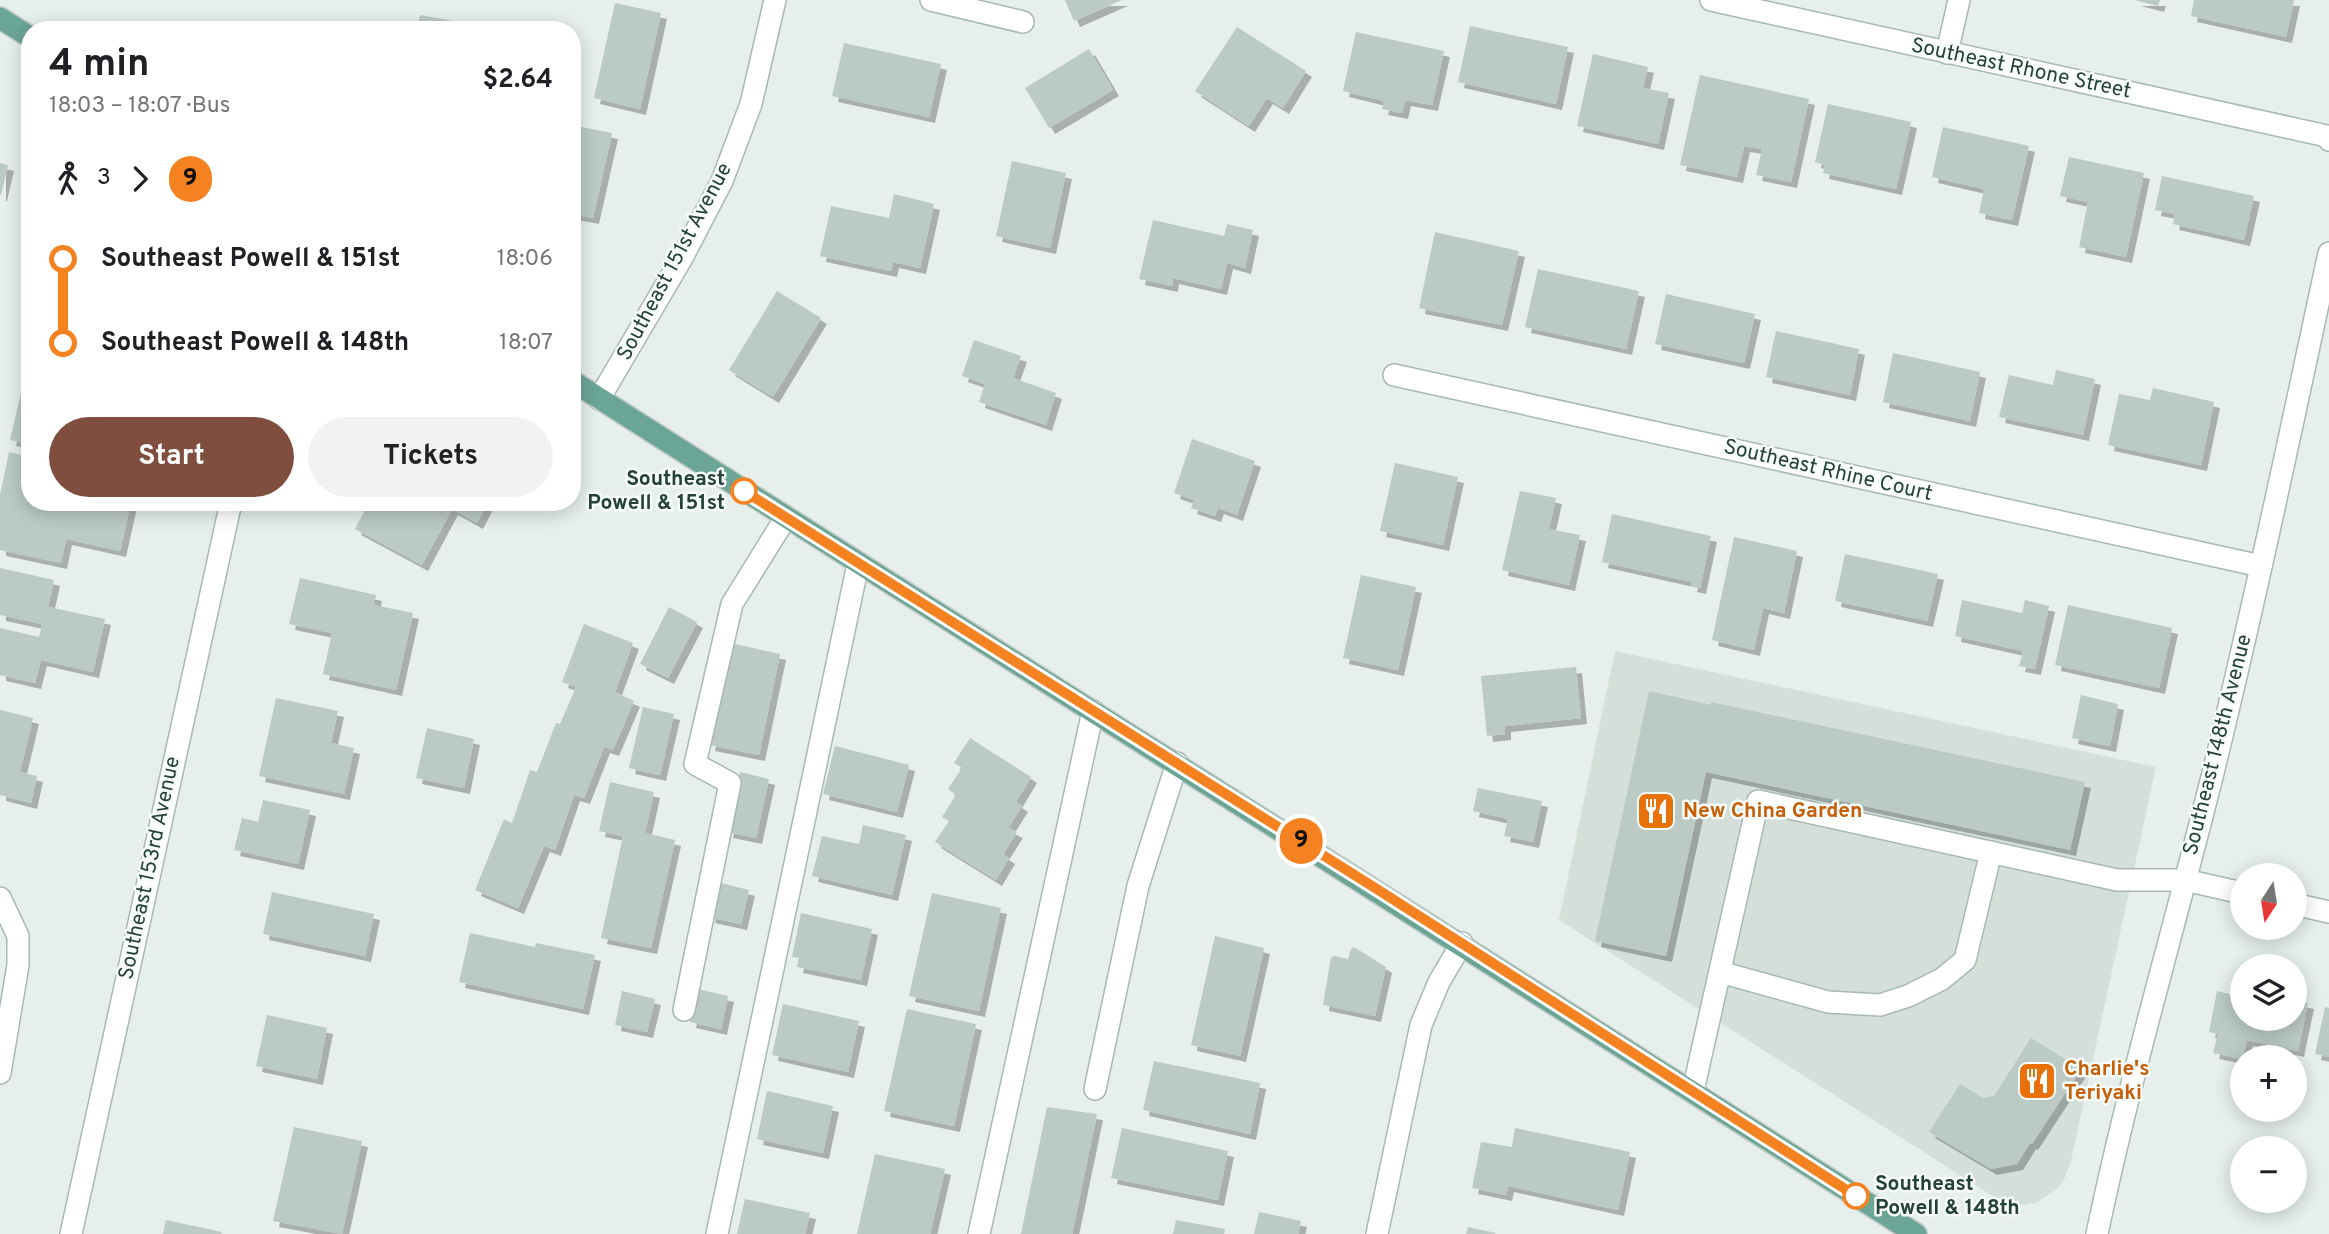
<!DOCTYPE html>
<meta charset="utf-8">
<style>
body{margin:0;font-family:Overpass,sans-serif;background:#f2f2f2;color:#202124;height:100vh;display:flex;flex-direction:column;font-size:26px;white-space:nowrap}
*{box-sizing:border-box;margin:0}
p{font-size:23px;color:#757577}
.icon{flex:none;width:38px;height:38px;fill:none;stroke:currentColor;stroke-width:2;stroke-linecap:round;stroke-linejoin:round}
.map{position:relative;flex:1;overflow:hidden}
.side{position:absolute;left:21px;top:21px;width:560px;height:490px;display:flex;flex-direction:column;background:#fff;border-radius:28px;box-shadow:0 4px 18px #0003}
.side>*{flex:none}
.badge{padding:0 14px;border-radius:23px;font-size:24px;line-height:46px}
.needle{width:46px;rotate:192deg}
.buttons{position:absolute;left:2230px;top:863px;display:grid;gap:14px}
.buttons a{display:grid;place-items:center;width:77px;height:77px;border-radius:50%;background:#fff;box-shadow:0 4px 18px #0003;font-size:35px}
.map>.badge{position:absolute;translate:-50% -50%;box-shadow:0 0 0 4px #fff}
.legs{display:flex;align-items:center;gap:10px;height:77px;padding:0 28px;font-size:23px}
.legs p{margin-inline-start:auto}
.overview{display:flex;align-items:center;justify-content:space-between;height:119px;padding:0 28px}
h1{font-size:38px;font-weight:700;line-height:52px}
.primary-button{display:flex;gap:14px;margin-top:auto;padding:14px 28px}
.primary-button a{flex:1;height:80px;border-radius:42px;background:#7f4e3f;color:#fff;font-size:28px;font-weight:700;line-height:80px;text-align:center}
.primary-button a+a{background:#f2f2f2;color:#202124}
ul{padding:0 28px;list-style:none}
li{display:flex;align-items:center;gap:24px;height:84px;font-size:26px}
li i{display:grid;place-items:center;width:10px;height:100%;margin:0 9px;background:currentColor}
li i::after{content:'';width:18px;height:18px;margin:-9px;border:5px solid;border-radius:50%;background:#fff}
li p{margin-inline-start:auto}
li:first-child i{background:linear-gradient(#0000 50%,currentColor 0)}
li:last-child i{background:linear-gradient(currentColor 50%,#0000 0)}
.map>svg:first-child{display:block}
</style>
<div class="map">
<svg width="2329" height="1234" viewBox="0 0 2329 1234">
<defs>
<filter id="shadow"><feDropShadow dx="6" dy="6" stdDeviation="0" flood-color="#0004"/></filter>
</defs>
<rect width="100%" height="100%" fill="#e6efeb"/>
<path fill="#d4dfda" d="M 1615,651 L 2156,767 L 2071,1161 L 2063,1182 L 2056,1190 L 2036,1203 L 2023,1205 L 2010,1204 L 1999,1200 L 1559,920 Z"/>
<g fill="#bbcac4" filter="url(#shadow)">
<path d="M 1065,0 L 1122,0 L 1074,21 Z"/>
<path d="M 2135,0 L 2160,0 L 2158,6 Z"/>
<path d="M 2194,0 L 2294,0 L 2286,37 L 2191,16 Z"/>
<path d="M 615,3 L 661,13 L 640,109 L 594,98 Z"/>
<path d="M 420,15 L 493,28 L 493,30 L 417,30 Z"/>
<path d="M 1470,26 L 1568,47 L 1556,104 L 1458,82 Z"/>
<path d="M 1237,27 L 1306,71 L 1283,108 L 1267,98 L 1249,126 L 1195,91 Z"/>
<path d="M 1356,32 L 1444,51 L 1432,105 L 1405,100 L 1402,113 L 1382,109 L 1384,101 L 1343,91 Z"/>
<path d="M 844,43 L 941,64 L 929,117 L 832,96 Z"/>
<path d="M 1089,49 L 1113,90 L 1049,128 L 1025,88 Z"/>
<path d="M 1593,54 L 1648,67 L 1643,88 L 1669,93 L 1658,144 L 1577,126 Z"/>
<path d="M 1700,75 L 1809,99 L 1791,182 L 1756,175 L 1762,149 L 1744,146 L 1737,177 L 1680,165 Z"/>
<path d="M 1828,104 L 1911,122 L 1896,189 L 1823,173 L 1825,165 L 1815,162 Z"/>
<path d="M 572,125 L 612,133 L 593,218 L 572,214 Z"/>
<path d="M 1943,127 L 2029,146 L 2012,220 L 1979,213 L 1984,189 L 1932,177 Z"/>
<path d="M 2069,157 L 2144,173 L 2126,257 L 2079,247 L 2088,202 L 2060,196 Z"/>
<path d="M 1012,161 L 1066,173 L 1050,248 L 996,236 Z"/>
<path d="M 0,163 L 8,165 L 1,195 L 0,195 Z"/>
<path d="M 2162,176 L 2254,196 L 2244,240 L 2173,224 L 2175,214 L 2155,210 Z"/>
<path d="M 894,194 L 934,204 L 920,268 L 893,262 L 891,271 L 820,256 L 831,206 L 889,218 Z"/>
<path d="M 1153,220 L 1224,236 L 1227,224 L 1253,230 L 1245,268 L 1227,263 L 1221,289 L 1173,278 L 1172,286 L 1139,279 Z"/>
<path d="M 1435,232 L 1519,251 L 1502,325 L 1419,308 Z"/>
<path d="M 1538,269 L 1639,291 L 1626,349 L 1525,327 Z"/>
<path d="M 777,291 L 821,318 L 773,397 L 729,370 Z"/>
<path d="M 1666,294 L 1755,314 L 1744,363 L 1655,344 Z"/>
<path d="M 1776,331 L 1859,349 L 1850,395 L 1766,377 Z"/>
<path d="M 974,340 L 1021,356 L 1013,378 L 1056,393 L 1046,425 L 979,402 L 985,384 L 962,376 Z"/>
<path d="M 29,345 L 30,345 L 30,379 L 22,377 Z"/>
<path d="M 1893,353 L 1980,372 L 1970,421 L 1883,402 Z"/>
<path d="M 2056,370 L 2095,379 L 2083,435 L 1999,417 L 2009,375 L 2053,385 Z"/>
<path d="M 22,388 L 30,389 L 30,444 L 10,440 Z"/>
<path d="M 2153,388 L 2214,402 L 2201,465 L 2108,445 L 2119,394 L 2150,400 Z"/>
<path d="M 1192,439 L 1255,461 L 1237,515 L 1218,508 L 1215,516 L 1191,508 L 1194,500 L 1174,493 Z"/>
<path d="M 9,452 L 30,457 L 30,502 L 131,502 L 120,551 L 66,539 L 61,563 L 0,550 L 0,495 Z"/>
<path d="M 1395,463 L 1458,477 L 1443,545 L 1380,531 Z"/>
<path d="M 1520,491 L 1556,498 L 1549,529 L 1580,535 L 1569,585 L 1502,570 Z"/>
<path d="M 369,502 L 488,502 L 477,523 L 452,509 L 422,565 L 355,529 Z"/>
<path d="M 1612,514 L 1711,536 L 1700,588 L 1691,586 L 1692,582 L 1602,562 Z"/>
<path d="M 1734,537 L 1797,551 L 1784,613 L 1763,608 L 1754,650 L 1712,640 Z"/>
<path d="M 1845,554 L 1938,574 L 1927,621 L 1835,601 Z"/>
<path d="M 0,568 L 54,580 L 48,607 L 105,619 L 93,672 L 41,660 L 35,683 L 0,675 L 0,628 L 39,637 L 42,624 L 0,615 Z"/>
<path d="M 1361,575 L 1416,587 L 1398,670 L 1343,658 Z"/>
<path d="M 300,578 L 376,595 L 374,605 L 413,613 L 396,690 L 323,674 L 332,633 L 289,624 Z"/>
<path d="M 1962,600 L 2022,613 L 2025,600 L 2049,606 L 2035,669 L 2019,666 L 2023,651 L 1955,636 Z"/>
<path d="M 2068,605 L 2172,628 L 2159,688 L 2055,665 Z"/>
<path d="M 669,607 L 697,622 L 668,678 L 640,664 Z"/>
<path d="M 584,624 L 633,643 L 615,692 L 634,701 L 613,750 L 604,747 L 584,798 L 574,795 L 555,850 L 544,846 L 518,908 L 475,890 L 504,819 L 512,823 L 530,770 L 537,772 L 556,723 L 560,724 L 576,687 L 562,682 Z"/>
<path d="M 731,643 L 780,654 L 759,755 L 709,745 Z"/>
<path d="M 1576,667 L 1581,718 L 1505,726 L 1505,734 L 1487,736 L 1481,676 Z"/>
<path d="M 1649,691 L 1711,705 L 1711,702 L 2085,782 L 2070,850 L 1706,772 L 1666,956 L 1595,941 Z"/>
<path d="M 2081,695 L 2118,704 L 2110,746 L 2072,738 Z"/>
<path d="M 276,698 L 338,711 L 331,743 L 354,748 L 344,794 L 259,776 Z"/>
<path d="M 643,707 L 674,714 L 660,775 L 629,768 Z"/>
<path d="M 0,710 L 33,718 L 20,772 L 37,776 L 31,803 L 0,795 Z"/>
<path d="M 427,728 L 474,739 L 464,788 L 416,778 Z"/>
<path d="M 970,738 L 1031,777 L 1016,802 L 1022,806 L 1008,828 L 1017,832 L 1003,854 L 1009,858 L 996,880 L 935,842 L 949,821 L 942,817 L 956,795 L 948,789 L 962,768 L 954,763 Z"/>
<path d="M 835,746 L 909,765 L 897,812 L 823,794 Z"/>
<path d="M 740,772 L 769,779 L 756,838 L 727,832 Z"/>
<path d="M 610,782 L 654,792 L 645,833 L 675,840 L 651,948 L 601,938 L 623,836 L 599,831 Z"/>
<path d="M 1478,788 L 1542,801 L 1533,842 L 1504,836 L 1508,819 L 1473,811 Z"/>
<path d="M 263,800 L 310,810 L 298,864 L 234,850 L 242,818 L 258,822 Z"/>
<path d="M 863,825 L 906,835 L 892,895 L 812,876 L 822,836 L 859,844 Z"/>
<path d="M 717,882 L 749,890 L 741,924 L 709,917 Z"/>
<path d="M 272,892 L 374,914 L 365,956 L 263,934 Z"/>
<path d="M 932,893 L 1001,908 L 979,1011 L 909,996 Z"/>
<path d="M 801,913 L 872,929 L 861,980 L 797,967 L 799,958 L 792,957 Z"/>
<path d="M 470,933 L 535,947 L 536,943 L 595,955 L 583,1009 L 459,982 Z"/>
<path d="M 1215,936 L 1264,948 L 1240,1056 L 1191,1045 Z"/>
<path d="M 1354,947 L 1386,967 L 1375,1016 L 1323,1005 L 1331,957 L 1335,956 L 1348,959 L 1351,949 Z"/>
<path d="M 697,989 L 728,996 L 721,1029 L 690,1022 Z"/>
<path d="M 622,991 L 655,999 L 647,1032 L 615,1025 Z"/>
<path d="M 2217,991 L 2242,997 L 2242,1018 L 2294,1018 L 2294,1000 L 2308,1003 L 2298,1051 L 2247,1040 L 2242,1059 L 2213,1053 L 2218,1034 L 2209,1032 Z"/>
<path d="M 783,1004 L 859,1021 L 848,1072 L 772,1055 Z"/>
<path d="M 2325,1007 L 2329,1008 L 2329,1057 L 2315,1054 Z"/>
<path d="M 907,1009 L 976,1024 L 954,1126 L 884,1111 Z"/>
<path d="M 267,1015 L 327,1028 L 317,1079 L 256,1066 Z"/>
<path d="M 2031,1038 L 2081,1069 L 2032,1144 L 2030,1143 L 2017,1164 L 1991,1169 L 1929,1132 L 1960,1084 L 1983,1098 L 1994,1096 Z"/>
<path d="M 1154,1061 L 1260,1083 L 1250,1134 L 1143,1110 Z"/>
<path d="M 767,1091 L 833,1106 L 823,1153 L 757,1139 Z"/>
<path d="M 1047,1107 L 1097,1114 L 1072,1234 L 1021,1234 Z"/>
<path d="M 294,1127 L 362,1141 L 342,1234 L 273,1221 Z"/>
<path d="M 1122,1128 L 1228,1151 L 1218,1200 L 1111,1178 Z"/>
<path d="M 1515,1128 L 1630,1152 L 1618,1210 L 1508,1186 L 1506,1195 L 1472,1188 L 1481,1142 L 1512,1147 Z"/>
<path d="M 875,1154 L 945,1169 L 930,1234 L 857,1234 Z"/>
<path d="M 745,1199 L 810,1213 L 805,1234 L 737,1234 Z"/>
<path d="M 1259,1212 L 1301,1221 L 1298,1234 L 1254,1234 Z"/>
<path d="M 166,1220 L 222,1232 L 221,1234 L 163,1234 Z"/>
<path d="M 1176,1220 L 1225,1229 L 1224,1234 L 1173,1234 Z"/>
<path d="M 1468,1227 L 1496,1233 L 1495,1234 L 1466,1234 Z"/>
</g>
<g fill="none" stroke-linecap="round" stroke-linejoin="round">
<defs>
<g id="lane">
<path d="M 931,0 L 1023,22"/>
<path d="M 0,898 L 18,936 L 18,965 L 0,1073"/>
<path d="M 1720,972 L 1828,1002 L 1880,1005 L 1908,996 L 1942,979 L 1965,960 L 1991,852"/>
<path d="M 684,1010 L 730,783 L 695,764 L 732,604 L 786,517"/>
<path d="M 1095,1089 L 1138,886 L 1177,763"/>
<path d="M 1693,1091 L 1758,801 L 2117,880 L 2185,880"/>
<path d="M 717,1234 L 858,564"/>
<path d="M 979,1234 L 1093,711"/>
</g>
<g id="street">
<path d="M 1711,0 L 2327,136 L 2329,140"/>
<path d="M 1947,53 L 1959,0"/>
<path d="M 1394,375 L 2261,566"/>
<path d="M 599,399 L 682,258 L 722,181 L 751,104 L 775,0"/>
<path d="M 2185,880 L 2242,893"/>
<path d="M 2294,904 L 2329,912"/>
<path d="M 71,1234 L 231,502"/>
<path d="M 1377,1234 L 1421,1025 L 1439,982 L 1462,943"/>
<path d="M 2097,1234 C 2129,1081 2173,932 2211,781 C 2254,606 2291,430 2329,253"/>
</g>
<g id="primary">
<path d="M 0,18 L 30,37"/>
<path d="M 572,381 C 1021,665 1470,948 1916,1234"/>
</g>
</defs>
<use href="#lane" stroke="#a8b8b2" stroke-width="24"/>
<use href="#street" stroke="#a8b8b2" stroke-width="24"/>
<use href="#primary" stroke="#c2cac8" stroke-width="24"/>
<use href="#lane" stroke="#fff" stroke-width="21"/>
<use href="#street" stroke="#fff" stroke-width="21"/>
<use href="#primary" stroke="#6aa596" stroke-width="21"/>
</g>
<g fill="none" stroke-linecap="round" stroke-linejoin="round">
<defs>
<path id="line-1" d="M 744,491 L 1380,891 L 1856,1196"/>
</defs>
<use href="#line-1" stroke="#fff" stroke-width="16"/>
<use href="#line-1" stroke="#f58220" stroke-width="10"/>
</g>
<defs>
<symbol id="restaurant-square" viewBox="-11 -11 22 22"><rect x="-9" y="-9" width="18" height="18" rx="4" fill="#e8710a" stroke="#f7fbf9"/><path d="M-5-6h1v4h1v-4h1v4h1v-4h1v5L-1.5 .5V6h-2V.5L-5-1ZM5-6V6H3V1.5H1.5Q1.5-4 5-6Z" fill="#fff"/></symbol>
</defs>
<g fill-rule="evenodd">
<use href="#restaurant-square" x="1634" y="789" width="44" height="44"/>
<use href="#restaurant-square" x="2015" y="1059" width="44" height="44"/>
</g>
<g fill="#fff" stroke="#f58220" stroke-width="3.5">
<circle cx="744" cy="491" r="12"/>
<circle cx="1856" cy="1196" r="12"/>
</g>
<g text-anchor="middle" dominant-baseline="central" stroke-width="5" stroke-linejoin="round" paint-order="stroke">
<g font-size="21" fill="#24423a" stroke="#f7fbf9">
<text transform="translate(2021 69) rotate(12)">Southeast Rhone Street</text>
<text transform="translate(675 262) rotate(-62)">Southeast 151st Avenue</text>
<text transform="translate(1828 471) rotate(13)">Southeast Rhine Court</text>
<text transform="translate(2218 745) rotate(-76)">Southeast 148th Avenue</text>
<text transform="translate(150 868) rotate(-78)">Southeast 153rd Avenue</text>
</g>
<g font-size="21" font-weight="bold" fill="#24423a" stroke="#f7fbf9" text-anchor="end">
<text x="725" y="479">Southeast<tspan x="725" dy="24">Powell &amp; 151st</tspan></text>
<text x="1875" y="1184" text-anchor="start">Southeast<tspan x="1875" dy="24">Powell &amp; 148th</tspan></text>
</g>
<g font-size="21" font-weight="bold" fill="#c56008" stroke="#f7fbf9" text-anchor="start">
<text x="1683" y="811">New China Garden</text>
<text x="2064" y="1069">Charlie's<tspan x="2064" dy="24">Teriyaki</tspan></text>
</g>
</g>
</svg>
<div class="buttons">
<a><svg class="needle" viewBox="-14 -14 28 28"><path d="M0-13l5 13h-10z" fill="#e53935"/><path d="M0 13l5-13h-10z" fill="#757577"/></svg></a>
<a><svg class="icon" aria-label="layers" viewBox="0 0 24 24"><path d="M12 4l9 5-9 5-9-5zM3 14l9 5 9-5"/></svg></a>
<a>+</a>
<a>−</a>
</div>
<b class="badge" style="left:1301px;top:841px;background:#f58220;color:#111">9</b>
<section class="side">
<div class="overview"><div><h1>4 min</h1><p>18:03 – 18:07 · Bus</p></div><b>$2.64</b></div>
<div class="legs"><svg class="icon" aria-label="walk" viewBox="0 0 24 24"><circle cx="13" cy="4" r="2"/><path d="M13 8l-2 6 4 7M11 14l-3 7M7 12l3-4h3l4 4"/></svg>3<svg class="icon" aria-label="forward" viewBox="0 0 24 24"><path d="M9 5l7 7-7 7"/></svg><b class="badge" style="background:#f58220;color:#111">9</b></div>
<ul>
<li><i style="color:#f58220"></i><b>Southeast Powell &amp; 151st</b><p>18:06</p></li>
<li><i style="color:#f58220"></i><b>Southeast Powell &amp; 148th</b><p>18:07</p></li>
</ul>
<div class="primary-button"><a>Start</a><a>Tickets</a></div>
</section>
</div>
